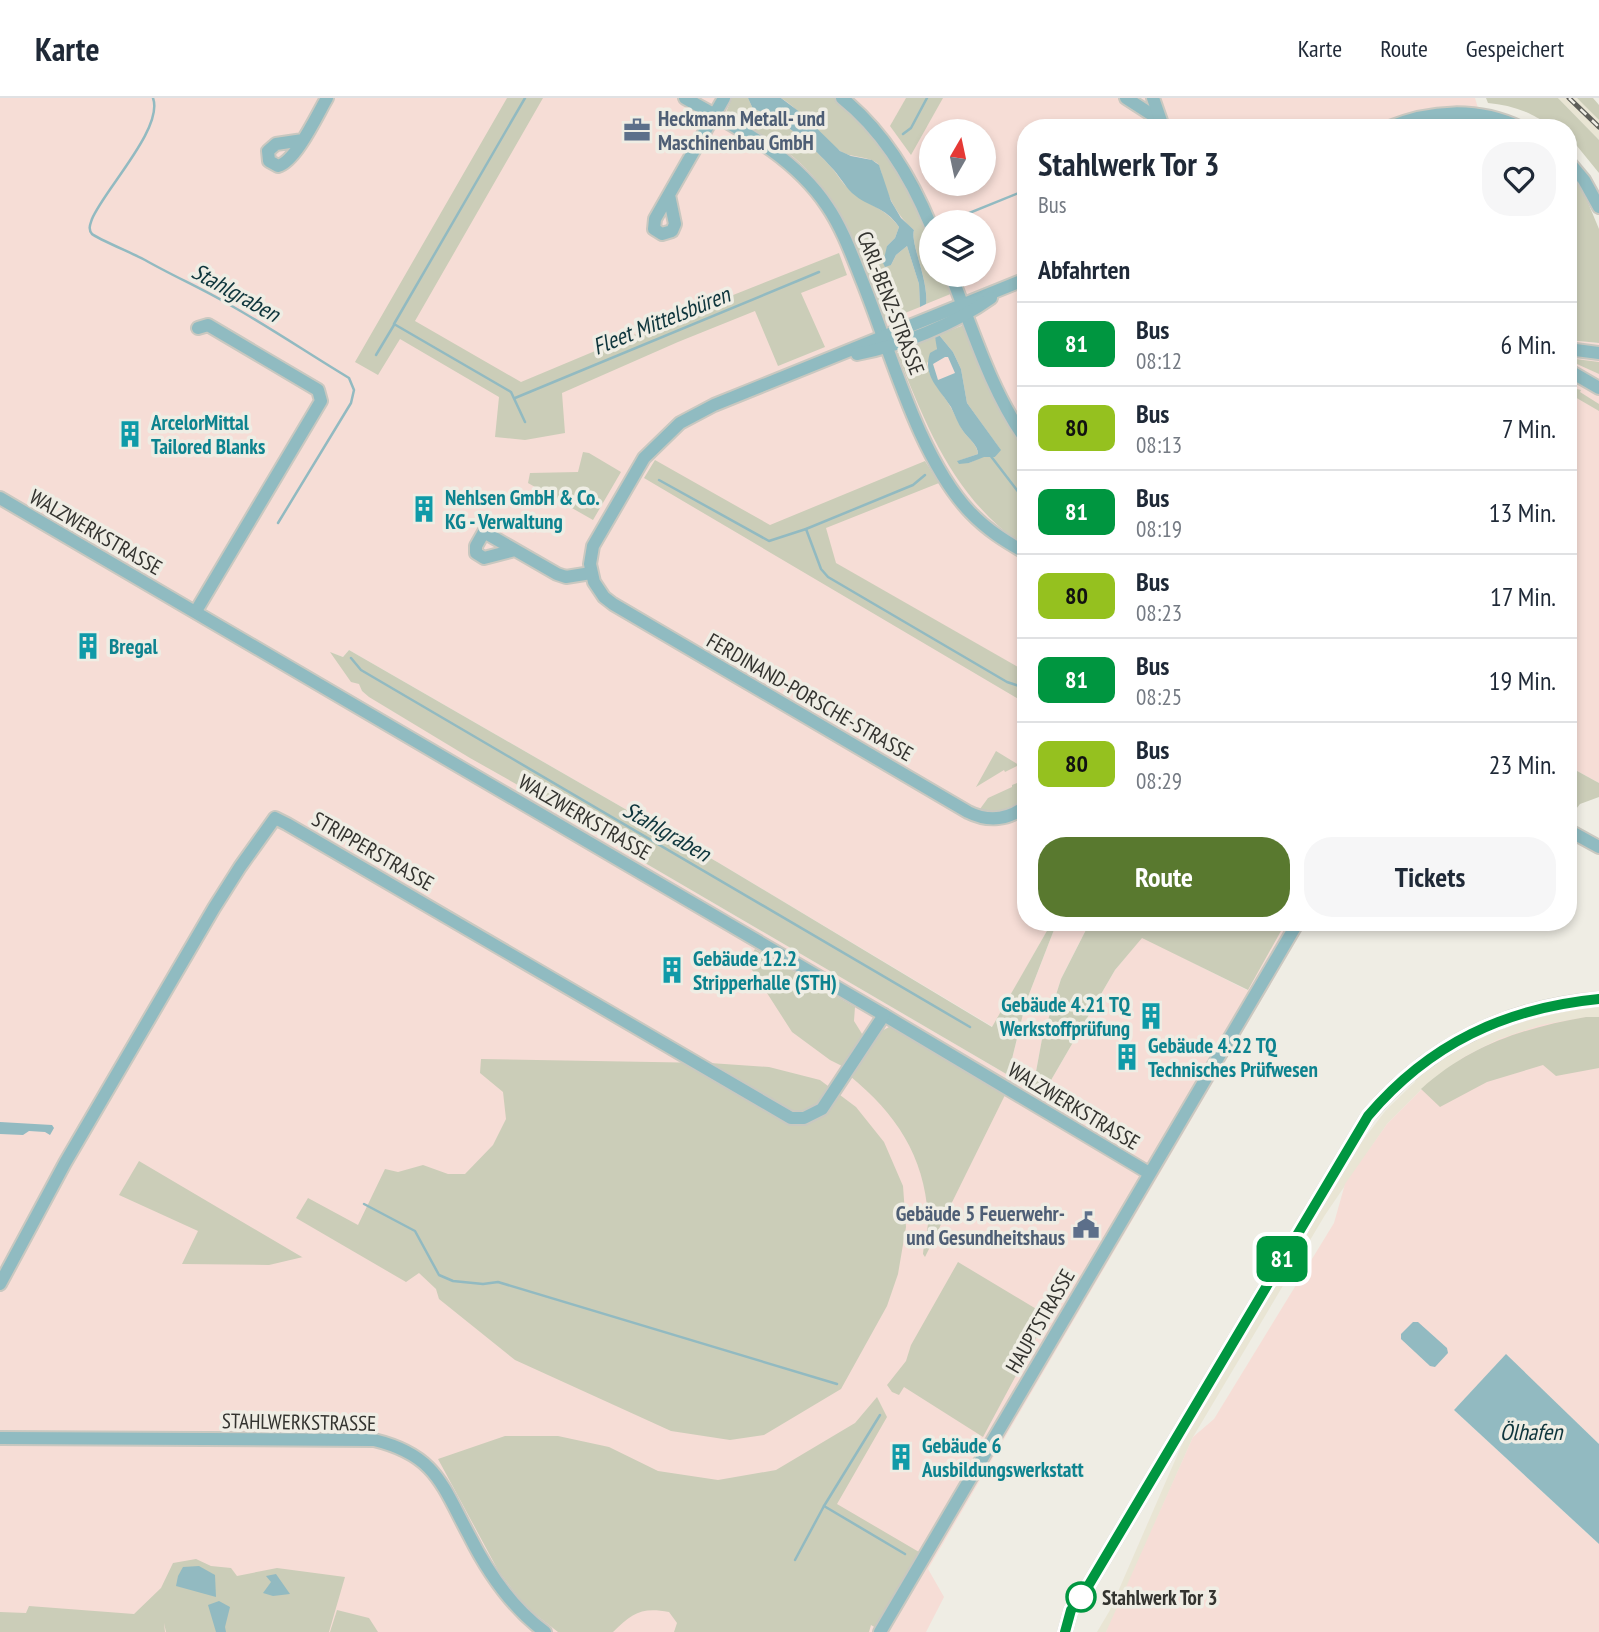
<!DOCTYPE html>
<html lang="de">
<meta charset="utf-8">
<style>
body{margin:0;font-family:"PT Sans Narrow",sans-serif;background:#f6f6f7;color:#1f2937;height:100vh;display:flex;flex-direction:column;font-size:26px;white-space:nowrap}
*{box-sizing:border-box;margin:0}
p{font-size:23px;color:#747a83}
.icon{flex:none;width:38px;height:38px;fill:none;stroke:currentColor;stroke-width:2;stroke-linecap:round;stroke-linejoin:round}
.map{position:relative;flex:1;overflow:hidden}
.side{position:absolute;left:1017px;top:21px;width:560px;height:812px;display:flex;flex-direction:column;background:#fff;border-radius:28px;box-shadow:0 4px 10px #0003}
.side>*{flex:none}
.badge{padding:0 14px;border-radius:10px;font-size:24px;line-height:46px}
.needle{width:46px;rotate:9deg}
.controls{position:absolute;left:919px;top:21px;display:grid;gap:14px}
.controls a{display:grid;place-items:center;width:77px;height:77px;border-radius:50%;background:#fff;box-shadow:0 4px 10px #0003;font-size:35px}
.map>.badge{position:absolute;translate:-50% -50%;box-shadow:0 0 0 4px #fff}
h2{padding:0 21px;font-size:26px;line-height:63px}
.round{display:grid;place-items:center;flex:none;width:74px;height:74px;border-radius:28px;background:#f6f6f7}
.overview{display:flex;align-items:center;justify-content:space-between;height:119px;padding:0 21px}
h1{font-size:33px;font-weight:800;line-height:52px}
.action{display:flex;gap:14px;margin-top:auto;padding:14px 21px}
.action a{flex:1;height:80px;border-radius:28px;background:#59792f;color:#fff;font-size:28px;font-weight:800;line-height:80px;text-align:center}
.action a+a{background:#f6f6f7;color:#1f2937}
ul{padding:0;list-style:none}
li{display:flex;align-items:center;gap:21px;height:84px;padding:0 21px;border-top:2px solid #e0e1e3}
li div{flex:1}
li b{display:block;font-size:26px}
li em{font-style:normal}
li .badge{min-width:77px;font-weight:700;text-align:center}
header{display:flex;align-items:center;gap:42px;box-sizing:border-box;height:98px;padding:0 35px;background:#fff;border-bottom:2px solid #e0e1e3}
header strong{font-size:33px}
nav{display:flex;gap:38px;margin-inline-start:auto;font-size:24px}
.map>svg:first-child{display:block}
</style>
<header>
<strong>Karte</strong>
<nav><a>Karte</a><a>Route</a><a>Gespeichert</a></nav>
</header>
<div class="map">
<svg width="1599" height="1534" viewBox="0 0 1599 1534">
<rect width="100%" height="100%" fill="#efede4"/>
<g fill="#e9e5d4">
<path d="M 1558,0 L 1577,0 L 1588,10 L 1599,22 L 1599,42 Z"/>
<path d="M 1599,909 L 1599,919 L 1586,919 L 1499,941 L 1464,959 L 1427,986 L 1387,1026 L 1325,1117 L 1193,1339 L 1112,1523 L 1106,1534 L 1097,1534 L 1110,1512 L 1183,1344 L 1330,1094 L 1360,1046 L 1386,1012 L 1415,984 L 1416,979 L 1431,967 L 1476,941 L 1526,922 L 1560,913 Z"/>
</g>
<g fill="#f6ddd6" fill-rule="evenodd">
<path d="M 0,0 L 1475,0 L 1484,30 L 1026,30 L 1026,824 L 1052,824 L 993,929 L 719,765 L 349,552 L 343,559 L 332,555 L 360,586 L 362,593 L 388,610 L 564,713 L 582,716 L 608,732 L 629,754 L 645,765 L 1008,977 L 1026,904 L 1057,824 L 1090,824 L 1061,881 L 1042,941 L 1033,990 L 1043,996 L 1115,872 L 1142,839 L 1247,892 L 1286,824 L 1307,824 L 928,1471 L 944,1499 L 926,1534 L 0,1534 ZM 931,33 L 984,33 L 984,86 L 931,86 ZM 931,124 L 984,124 L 984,177 L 931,177 Z"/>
<path d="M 1568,242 L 1599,245 L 1599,685 L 1568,668 Z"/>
<path d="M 1586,919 L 1599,919 L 1599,1346 L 1506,1257 L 1454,1312 L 1599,1446 L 1599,1534 L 1106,1534 L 1193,1339 L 1214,1321 L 1334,1125 L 1345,1086 L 1387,1026 L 1427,986 L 1464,959 L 1499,941 L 1540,927 Z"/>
</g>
<g fill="#cbcdb8">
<path d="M 507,0 L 543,0 L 415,223 L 521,284 L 650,230 L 839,155 L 847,177 L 801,195 L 825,249 L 778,268 L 755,213 L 678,244 L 562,295 L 565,335 L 525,342 L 495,339 L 499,299 L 400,241 L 378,277 L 355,264 Z"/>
<path d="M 732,0 L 748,0 L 753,11 C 780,18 813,49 831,69 C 837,75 841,84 848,90 C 865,107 884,108 899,129 L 895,140 L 887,148 L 891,167 L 896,157 L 907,148 L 919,186 L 920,209 L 885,223 C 861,159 839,89 780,49 C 763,37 745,29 729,18 L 726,14 Z"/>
<path d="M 781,0 L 834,0 L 876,38 L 914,98 L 931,140 L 931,177 L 946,177 L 953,195 L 926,206 C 929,182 910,146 914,132 C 898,119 889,101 883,82 C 882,77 881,71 878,66 C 870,58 852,60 842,54 C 819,40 804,14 781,0 Z"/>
<path d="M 906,0 L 943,0 L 911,57 L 890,28 Z"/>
<path d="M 1486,0 L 1558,0 L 1599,42 L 1599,75 L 1577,48 L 1568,41 L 1568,30 C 1550,30 1542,21 1526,14 C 1514,9 1501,6 1488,5 Z"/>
<path d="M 1577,0 L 1593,0 L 1599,7 L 1599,22 Z"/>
<path d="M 1568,73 L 1581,88 L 1599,131 L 1599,245 L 1568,242 Z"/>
<path d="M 966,226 L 1025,347 L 1025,449 C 954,400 928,332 897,255 L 935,239 L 938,249 L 927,265 C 930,284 941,292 950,308 C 955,316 958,325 963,333 C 969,341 977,346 978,356 L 958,363 L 969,365 L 984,358 L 995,359 L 1000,351 L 967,305 L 961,271 L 953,254 L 939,237 Z"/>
<path d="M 1568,260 L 1599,264 L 1599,276 L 1568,262 Z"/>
<path d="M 1568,289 L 1581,292 L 1580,294 L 1599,306 L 1599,313 L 1568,295 Z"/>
<path d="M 583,354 L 589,355 L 621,374 L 593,422 L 528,385 L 530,375 L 578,374 Z"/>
<path d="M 655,362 L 770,427 L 925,363 L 939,385 L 826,430 L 836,465 L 1025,573 L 1025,605 L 644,380 Z"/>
<path d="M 349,552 L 719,765 L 992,929 L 1052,824 L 1057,824 L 1026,904 L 1008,977 L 645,765 L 629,754 L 608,732 L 582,716 L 564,713 L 470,660 L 369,599 L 362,593 L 359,586 L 351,584 L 330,554 L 343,559 Z"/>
<path d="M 996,653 L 1019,667 L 1005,674 L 1004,672 L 976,689 Z"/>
<path d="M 1568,668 L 1599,685 L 1599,699 L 1580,706 L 1569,720 Z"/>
<path d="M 1017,685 L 1025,686 L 1025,698 C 1012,712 998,716 980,711 L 988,700 L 1012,689 L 1012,687 Z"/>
<path d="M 1090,824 L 1286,824 L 1248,892 L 1142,840 L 1115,872 L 1043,996 L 1033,990 L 1042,941 L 1061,881 Z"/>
<path d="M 755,851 L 855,909 L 854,923 L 864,939 L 844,969 L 830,962 L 792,934 L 747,864 Z"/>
<path d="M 1586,919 L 1599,919 L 1599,970 L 1556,978 L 1543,967 L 1487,984 L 1440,1009 L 1421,991 C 1470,947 1523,930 1586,919 Z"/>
<path d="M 889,929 L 896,930 L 1006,995 L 925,1159 L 923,1156 C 924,1144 929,1130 928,1118 C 924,1057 896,1016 850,978 L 878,935 Z"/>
<path d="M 481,961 L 710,965 L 769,969 L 820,982 L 856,1009 L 884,1044 L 903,1088 L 906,1129 L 898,1176 L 887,1208 L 841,1291 L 764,1337 L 730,1342 L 671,1333 L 515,1262 L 439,1201 L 436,1191 L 419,1175 L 406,1184 L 296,1120 L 308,1100 L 358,1127 L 385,1071 L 398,1074 L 423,1067 L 448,1076 L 465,1076 L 493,1047 L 506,1021 L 503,994 L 480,975 Z"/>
<path d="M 139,1063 L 302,1159 L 303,1159 L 269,1167 L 182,1166 L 198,1133 L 119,1097 Z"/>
<path d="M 958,1164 L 1048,1218 L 983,1339 L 904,1289 L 899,1297 L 892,1294 L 887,1287 L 906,1263 L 911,1247 Z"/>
<path d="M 877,1299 L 887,1319 L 837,1406 L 919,1454 L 876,1530 L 871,1527 L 869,1534 L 674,1534 L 677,1525 L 669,1514 C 641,1509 633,1515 613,1534 L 558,1534 L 526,1509 L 499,1474 L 438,1361 L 505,1338 L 558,1338 L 609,1349 L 658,1373 L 718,1382 L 776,1372 L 855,1325 Z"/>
<path d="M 196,1461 L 211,1468 L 231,1470 L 237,1478 L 277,1470 L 345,1479 L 329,1534 L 166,1534 L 164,1525 L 165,1534 L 0,1534 L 0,1514 L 26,1515 L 29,1508 L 134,1516 L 161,1490 L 173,1465 Z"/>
<path d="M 337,1512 L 369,1520 L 378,1534 L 330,1534 Z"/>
</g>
<g fill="#92bac1" fill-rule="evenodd">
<path d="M 748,0 L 781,0 L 801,15 L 840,53 L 851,58 L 872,62 L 879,67 L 891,103 L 901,120 L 914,132 C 910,145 929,183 926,206 L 920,209 L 919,186 L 907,148 L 896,157 L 891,167 L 885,169 L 883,165 L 887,148 L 895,140 L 899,129 C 885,108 869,110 852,95 C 844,87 839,77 831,69 C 813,49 780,18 753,11 Z"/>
<path d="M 939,237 L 953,254 L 961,271 L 967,305 L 1001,352 L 995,359 L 984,359 L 969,365 L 959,366 L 957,363 L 978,356 C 978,347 969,341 963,333 C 958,326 955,317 951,309 C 940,291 922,278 930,255 L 937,251 L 935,239 ZM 945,259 L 948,259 L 955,275 L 938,282 L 933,266 Z"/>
<path d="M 0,1024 L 52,1027 L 54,1030 L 50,1037 L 45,1034 L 29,1033 L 23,1037 L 0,1036 Z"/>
<path d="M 1413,1224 L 1418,1224 L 1447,1250 L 1448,1255 L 1435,1269 L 1430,1268 L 1401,1241 L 1401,1236 Z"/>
<path d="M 1506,1256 L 1599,1346 L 1599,1446 L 1454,1312 Z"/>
<path d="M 199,1468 L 215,1477 L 216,1499 L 176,1488 L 178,1478 L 183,1469 Z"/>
<path d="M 276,1476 L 290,1496 L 273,1498 L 263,1495 L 271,1484 L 266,1478 Z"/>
<path d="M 219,1503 L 230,1509 L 225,1529 L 226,1534 L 216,1534 L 208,1507 Z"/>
</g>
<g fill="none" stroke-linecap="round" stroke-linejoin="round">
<g stroke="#92bac1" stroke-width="2.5">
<path d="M 153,0 C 164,30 104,92 92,121 C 90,127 88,131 92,136 C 96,140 136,157 145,162 C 173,178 203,191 230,207 C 271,230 309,256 349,280 L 354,292 L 351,305 L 278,425"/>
<path d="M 903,36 L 911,30 L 927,0"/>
<path d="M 947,124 L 1026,92"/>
<path d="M 376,257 L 394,227"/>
<path d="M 515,300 L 819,174"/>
<path d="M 525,324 L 511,294 L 394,226 L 525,0"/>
<path d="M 990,357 L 1026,404"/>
<path d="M 659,382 L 769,443 L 806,431 L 913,387 L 925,377"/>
<path d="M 806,431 L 821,471 L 828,479 L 1007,584 L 1019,588"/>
<path d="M 351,560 L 361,572 L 970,929"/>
<path d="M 364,1106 L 415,1133 L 439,1177 L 453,1183 L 483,1186 L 498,1184 L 837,1286"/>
<path d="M 824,1408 L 905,1456"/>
<path d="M 795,1462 L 824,1408 L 880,1317"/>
</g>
<defs>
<g id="minor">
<path d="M 685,0 C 737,30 793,57 827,108 C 842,130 851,155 861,180 C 890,251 918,359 970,414 C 987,432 1005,443 1026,455"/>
<path d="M 842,0 C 883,33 911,79 931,128"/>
<path d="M 1126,0 L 1160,22"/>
<path d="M 1153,0 L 1161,23"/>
<path d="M 1387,30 C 1430,12 1478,9 1521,30"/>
<path d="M 303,42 L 276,46 L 268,53 L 269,63 L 278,68 C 296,63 317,17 327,0"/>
<path d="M 1568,63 L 1584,82 L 1599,109"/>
<path d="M 669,97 L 675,126 L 672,133 L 662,136 L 654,131 L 655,121 L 724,0"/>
<path d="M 951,177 C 973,232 991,293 1026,342"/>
<path d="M 1026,181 L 714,307 L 680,325 L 644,360 L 593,448 L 590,466 L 594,484 L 604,499 L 613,506 L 968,714 C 988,724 1008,722 1026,708"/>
<path d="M 1568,251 L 1599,255"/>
<path d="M 857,256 C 900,248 955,226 991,200"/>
<path d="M 1568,272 L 1599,290"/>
<path d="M 0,400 L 884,917 L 1149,1075"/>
<path d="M 515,452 L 484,460 L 476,455 L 476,448 L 484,434 L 557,476 L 566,479 L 591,475"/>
<path d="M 196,513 L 321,303 L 318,292 L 208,227 L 198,230"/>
<path d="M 1568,732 L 1599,749"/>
<path d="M 0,1186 L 65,1065 L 214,810 L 240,769 L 275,720 L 287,726 L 791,1020 L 804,1020 L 822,1011 L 884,917"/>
<path d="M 0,1340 L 374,1342 C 436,1357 442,1387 469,1437 C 487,1473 512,1510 545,1534"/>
<path d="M 880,1534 L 1298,824"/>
<path d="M 1065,1534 L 1071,1512 L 1078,1505 L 1368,1018 C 1428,947 1507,909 1599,901"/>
</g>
</defs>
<use href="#minor" stroke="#c9c8c0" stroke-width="16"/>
<use href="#minor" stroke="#90bbc1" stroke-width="12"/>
<defs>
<path id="rail" d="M 1569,0 L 1599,29"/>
</defs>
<use href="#rail" stroke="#5d5d58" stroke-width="5"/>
<use href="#rail" stroke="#efede4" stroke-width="2.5" stroke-dasharray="8" stroke-linecap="butt"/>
</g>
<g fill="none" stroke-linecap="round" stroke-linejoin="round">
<defs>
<path id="line" d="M 1065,1534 L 1071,1512 L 1078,1505 L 1368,1018 C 1429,946 1505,910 1599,901"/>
</defs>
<use href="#line" stroke="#fff" stroke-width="16"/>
<use href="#line" stroke="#009640" stroke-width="10"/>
</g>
<defs>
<symbol id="office-bare" viewBox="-9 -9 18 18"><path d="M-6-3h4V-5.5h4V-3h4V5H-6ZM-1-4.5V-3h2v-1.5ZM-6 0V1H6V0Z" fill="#5c6f8a" stroke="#efede4" stroke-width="2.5" paint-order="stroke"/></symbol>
<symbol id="building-bare" viewBox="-9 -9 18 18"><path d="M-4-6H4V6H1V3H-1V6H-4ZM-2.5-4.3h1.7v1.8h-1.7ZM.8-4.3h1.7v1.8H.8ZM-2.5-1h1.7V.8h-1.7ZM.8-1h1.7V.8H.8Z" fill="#0f9aa8" stroke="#efede4" stroke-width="2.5" paint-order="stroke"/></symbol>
<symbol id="civic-bare" viewBox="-9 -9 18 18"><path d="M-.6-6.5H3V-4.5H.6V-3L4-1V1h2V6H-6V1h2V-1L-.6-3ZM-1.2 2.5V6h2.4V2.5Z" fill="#5c6f8a" stroke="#efede4" stroke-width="2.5" paint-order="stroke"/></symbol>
</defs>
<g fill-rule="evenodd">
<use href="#office-bare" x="618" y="13" width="38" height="38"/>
<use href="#building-bare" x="111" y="317" width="38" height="38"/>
<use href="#building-bare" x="405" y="392" width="38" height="38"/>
<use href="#building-bare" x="69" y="529" width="38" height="38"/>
<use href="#building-bare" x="653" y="853" width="38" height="38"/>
<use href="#building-bare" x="1132" y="899" width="38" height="38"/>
<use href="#building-bare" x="1108" y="940" width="38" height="38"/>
<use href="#civic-bare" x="1067" y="1108" width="38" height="38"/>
<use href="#building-bare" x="882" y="1340" width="38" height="38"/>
</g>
<circle fill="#fff" stroke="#009640" stroke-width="3.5" cx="1081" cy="1499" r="14"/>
<g text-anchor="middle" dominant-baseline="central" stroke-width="7" stroke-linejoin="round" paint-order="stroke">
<g font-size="21" font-weight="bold" fill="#4e5e75" stroke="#efede4" text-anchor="start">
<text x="658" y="20">Heckmann Metall- und<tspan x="658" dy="24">Maschinenbau GmbH</tspan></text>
<text x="1065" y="1115" text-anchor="end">Gebäude 5 Feuerwehr-<tspan x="1065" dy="24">und Gesundheitshaus</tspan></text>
</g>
<g font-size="21" fill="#33332f" stroke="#efede4">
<text transform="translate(891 205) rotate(69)">CARL-BENZ-STRASSE</text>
<text transform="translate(96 434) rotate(30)">WALZWERKSTRASSE</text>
<text transform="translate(810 599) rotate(30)">FERDINAND-PORSCHE-STRASSE</text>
<text transform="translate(585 719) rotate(30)">WALZWERKSTRASSE</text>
<text transform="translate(373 753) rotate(30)">STRIPPERSTRASSE</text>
<text transform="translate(1074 1008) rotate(31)">WALZWERKSTRASSE</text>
<text transform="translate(1040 1223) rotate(-60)">HAUPTSTRASSE</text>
<text transform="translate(299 1324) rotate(1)">STAHLWERKSTRASSE</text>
</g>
<g font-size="21" font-weight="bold" fill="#0d838f" stroke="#efede4" text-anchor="start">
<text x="151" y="324">ArcelorMittal<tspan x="151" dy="24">Tailored Blanks</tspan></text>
<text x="445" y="399">Nehlsen GmbH &amp; Co.<tspan x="445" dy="24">KG - Verwaltung</tspan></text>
<text x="109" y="548">Bregal</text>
<text x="693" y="860">Gebäude 12.2<tspan x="693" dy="24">Stripperhalle (STH)</tspan></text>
<text x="1130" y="906" text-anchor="end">Gebäude 4.21 TQ<tspan x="1130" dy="24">Werkstoffprüfung</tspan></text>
<text x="1148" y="947">Gebäude 4.22 TQ<tspan x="1148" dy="24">Technisches Prüfwesen</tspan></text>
<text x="922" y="1347">Gebäude 6<tspan x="922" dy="24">Ausbildungswerkstatt</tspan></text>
</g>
<g font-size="21" font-weight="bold" fill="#33332f" stroke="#efede4" text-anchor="start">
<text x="1102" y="1499">Stahlwerk Tor 3</text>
</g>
<g font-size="23" font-style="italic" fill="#0e353c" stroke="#efede4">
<text transform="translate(236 194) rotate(29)">Stahlgraben</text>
<text transform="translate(661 222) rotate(-22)">Fleet Mittelsbüren</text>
<text transform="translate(667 733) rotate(30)">Stahlgraben</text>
<text x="1531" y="1333">Ölhafen</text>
</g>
</g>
</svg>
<div class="controls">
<a><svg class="needle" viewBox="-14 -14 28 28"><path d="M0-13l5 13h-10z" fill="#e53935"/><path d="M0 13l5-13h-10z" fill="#747a83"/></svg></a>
<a><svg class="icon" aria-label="layers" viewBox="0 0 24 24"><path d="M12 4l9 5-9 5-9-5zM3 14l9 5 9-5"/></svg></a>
</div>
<b class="badge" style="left:1282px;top:1161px;background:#009640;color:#fff">81</b>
<section class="side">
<div class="overview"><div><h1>Stahlwerk Tor 3</h1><p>Bus</p></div><a class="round"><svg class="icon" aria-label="heart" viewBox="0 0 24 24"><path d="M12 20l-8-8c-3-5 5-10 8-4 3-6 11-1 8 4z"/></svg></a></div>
<h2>Abfahrten</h2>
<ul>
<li><span class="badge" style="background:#009640;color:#fff">81</span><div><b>Bus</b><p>08:12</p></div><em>6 Min.</em></li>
<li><span class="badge" style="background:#95c11f;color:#111">80</span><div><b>Bus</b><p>08:13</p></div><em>7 Min.</em></li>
<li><span class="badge" style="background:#009640;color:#fff">81</span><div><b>Bus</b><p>08:19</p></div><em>13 Min.</em></li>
<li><span class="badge" style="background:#95c11f;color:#111">80</span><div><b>Bus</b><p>08:23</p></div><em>17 Min.</em></li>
<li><span class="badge" style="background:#009640;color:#fff">81</span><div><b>Bus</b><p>08:25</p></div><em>19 Min.</em></li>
<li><span class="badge" style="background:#95c11f;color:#111">80</span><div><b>Bus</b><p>08:29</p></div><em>23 Min.</em></li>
</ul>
<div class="action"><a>Route</a><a>Tickets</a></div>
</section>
</div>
